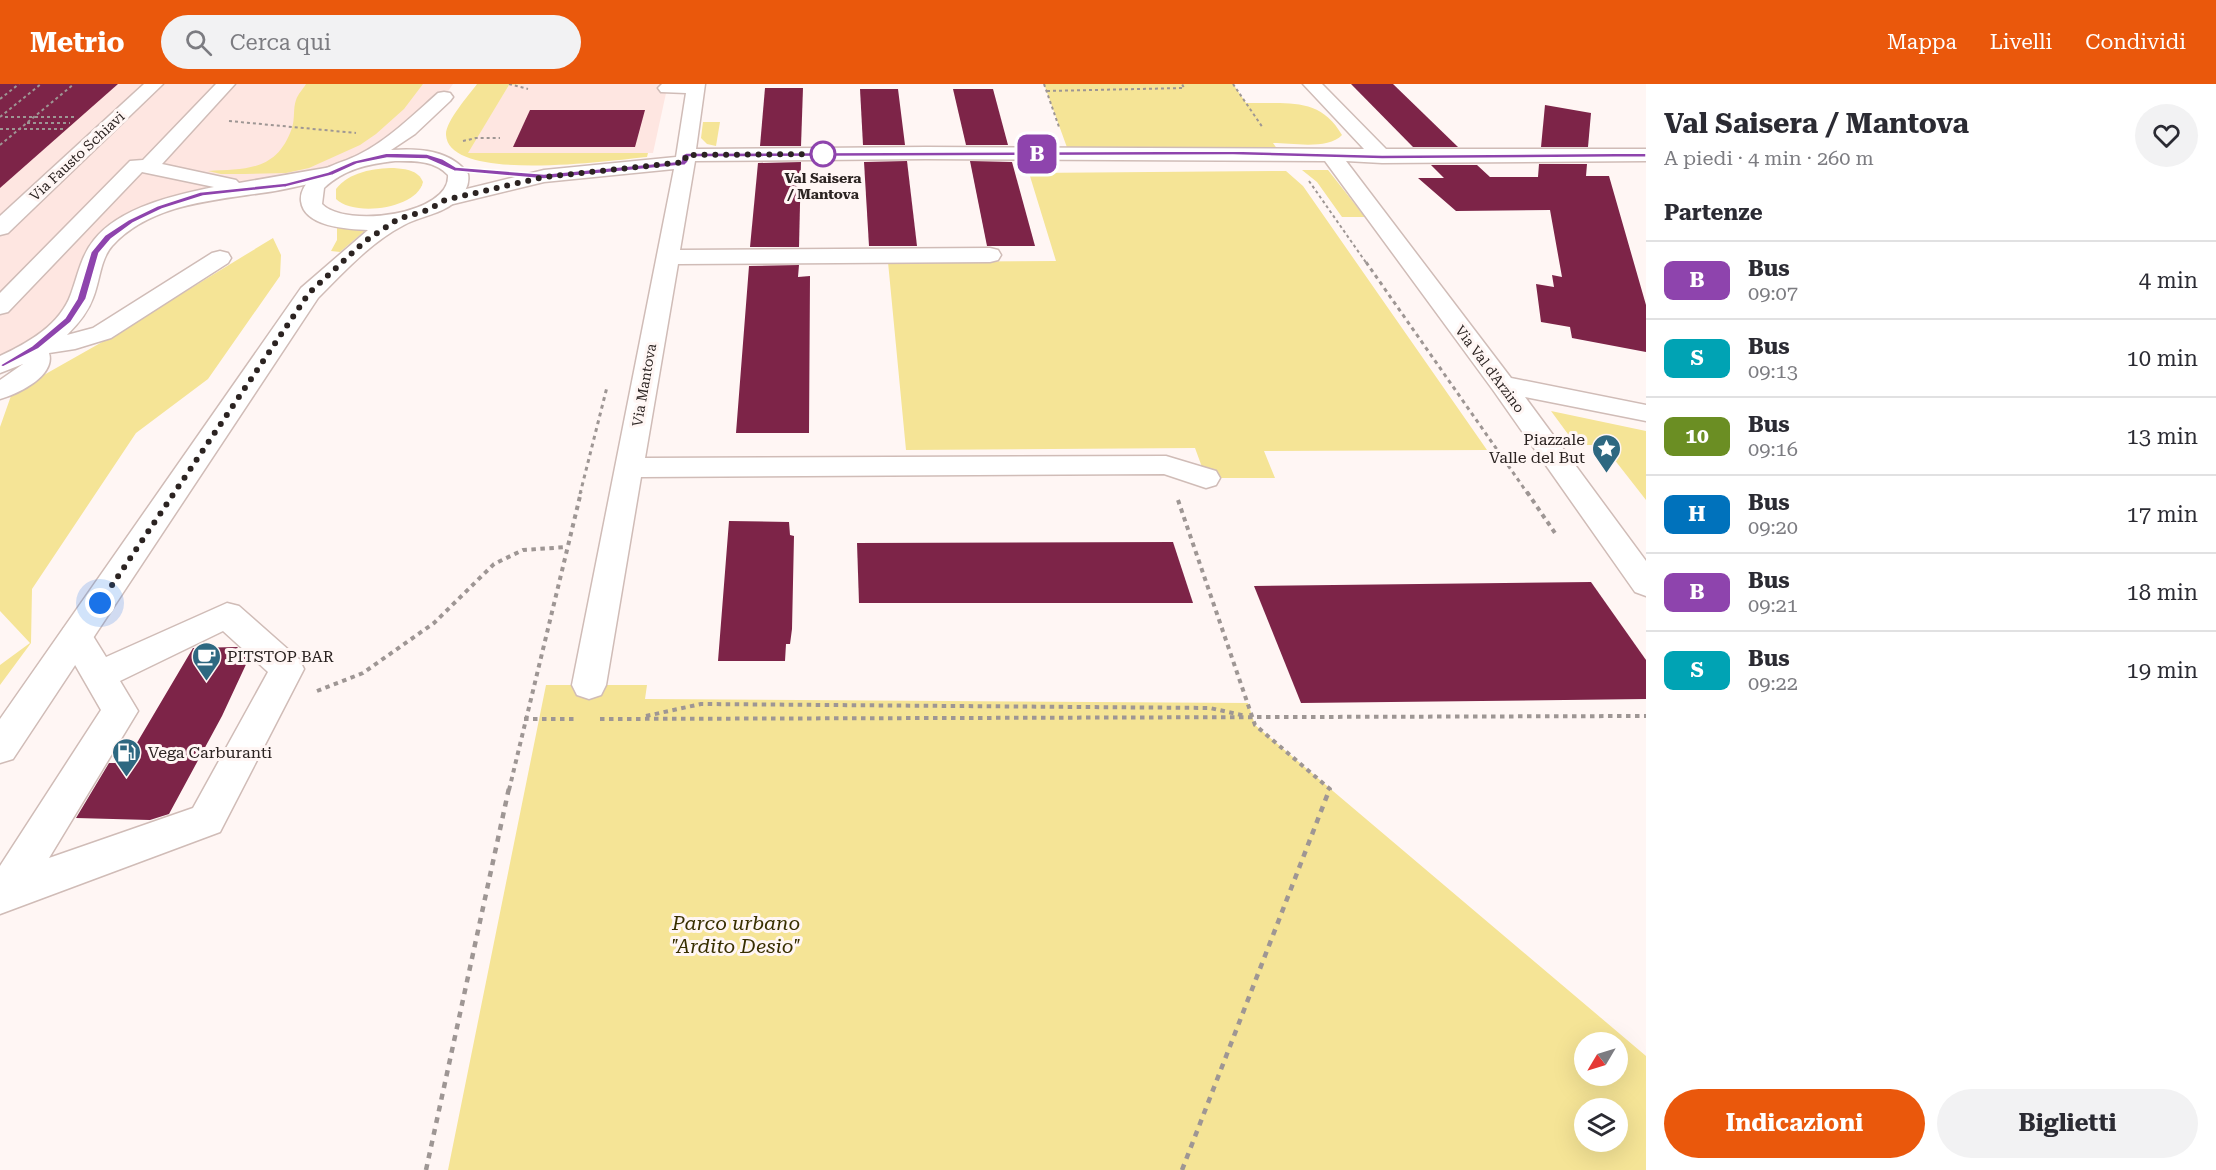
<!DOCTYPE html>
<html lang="it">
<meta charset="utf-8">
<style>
body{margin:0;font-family:"Roboto Serif",serif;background:#f2f2f3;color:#2b2b33;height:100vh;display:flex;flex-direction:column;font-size:22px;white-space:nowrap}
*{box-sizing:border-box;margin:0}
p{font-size:20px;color:#7c7c81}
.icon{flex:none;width:33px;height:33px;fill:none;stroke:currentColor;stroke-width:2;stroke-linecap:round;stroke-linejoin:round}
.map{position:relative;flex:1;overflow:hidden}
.details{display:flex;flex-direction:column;background:#fff;width:570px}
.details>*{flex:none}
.badge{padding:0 12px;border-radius:9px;font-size:21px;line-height:39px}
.needle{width:39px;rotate:232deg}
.buttons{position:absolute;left:1574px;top:948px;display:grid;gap:12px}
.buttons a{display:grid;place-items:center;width:54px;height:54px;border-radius:50%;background:#fff;box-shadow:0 6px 24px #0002;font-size:30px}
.you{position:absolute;width:30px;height:30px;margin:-15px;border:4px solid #fff;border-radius:50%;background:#1a73e8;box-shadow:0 0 0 9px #1a73e833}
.map>.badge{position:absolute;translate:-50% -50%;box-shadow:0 0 0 3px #fff}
h2{padding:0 18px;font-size:22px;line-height:54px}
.round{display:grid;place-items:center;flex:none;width:63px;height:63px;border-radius:32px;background:#f2f2f3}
.head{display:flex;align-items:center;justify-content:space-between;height:102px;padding:0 18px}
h1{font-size:28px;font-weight:700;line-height:45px}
.action{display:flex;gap:12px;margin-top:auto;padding:12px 18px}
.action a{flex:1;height:69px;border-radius:36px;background:#ea580c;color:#fff;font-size:24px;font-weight:700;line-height:69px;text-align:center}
.action a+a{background:#f2f2f3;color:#2b2b33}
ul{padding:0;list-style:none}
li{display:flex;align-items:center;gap:18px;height:78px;padding:0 18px;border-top:2px solid #e1e1e2}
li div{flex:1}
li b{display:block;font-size:22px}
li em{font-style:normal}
li .badge{min-width:66px;font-weight:700;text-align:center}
header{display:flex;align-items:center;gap:36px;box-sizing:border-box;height:84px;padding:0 30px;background:#ea580c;color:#fff}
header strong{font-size:28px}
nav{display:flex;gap:33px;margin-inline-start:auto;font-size:21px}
.search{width:420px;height:54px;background:#f2f2f3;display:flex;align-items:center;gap:15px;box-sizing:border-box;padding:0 21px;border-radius:33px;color:#7c7c81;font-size:22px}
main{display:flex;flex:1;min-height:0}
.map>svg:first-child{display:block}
</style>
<header>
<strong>Metrio</strong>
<div class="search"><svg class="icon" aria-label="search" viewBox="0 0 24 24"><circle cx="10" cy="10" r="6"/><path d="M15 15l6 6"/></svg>Cerca qui</div>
<nav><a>Mappa</a><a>Livelli</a><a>Condividi</a></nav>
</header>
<main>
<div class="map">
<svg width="1646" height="1086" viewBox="0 0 1646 1086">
<rect width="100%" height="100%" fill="#fff6f4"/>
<g fill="#fee6e1">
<path d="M 0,0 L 453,0 L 444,13 L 363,76 L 226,106 L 119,145 L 76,226 L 0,281 Z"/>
<path d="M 527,0 L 668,0 L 653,69 L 467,69 L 509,1 Z"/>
</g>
<g fill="#f5e496" fill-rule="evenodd">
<path d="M 306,0 L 423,0 L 404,25 L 376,50 L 360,61 L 309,84 L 286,89 L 244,90 L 221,90 L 208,87 C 247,85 277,87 292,44 C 295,35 293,24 296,16 C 298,10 303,5 306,0 Z"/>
<path d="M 477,0 L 527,0 L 509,1 L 468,69 L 648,69 L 647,73 C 614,76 449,100 446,51 C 445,38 469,11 477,0 Z"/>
<path d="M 1044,0 L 1233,0 L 1246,19 C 1286,20 1320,12 1342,51 C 1328,66 1292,59 1273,59 L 1280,69 L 1069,69 Z"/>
<path d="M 703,38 L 720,38 L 716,62 L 707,60 L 701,54 Z"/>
<path d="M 394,84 C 406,85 418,86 423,98 C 417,125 354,133 336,115 L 336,105 C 349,88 374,84 394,84 Z"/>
<path d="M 1302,86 L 1328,86 L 1365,133 L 1342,133 L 1317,98 Z"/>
<path d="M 1286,87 L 1303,102 L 1487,366 L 1264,367 L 1275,394 L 1206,394 L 1195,364 L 906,366 L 888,178 L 1056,177 L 1029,89 Z"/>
<path d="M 337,144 L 367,145 L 340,168 L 331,167 L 337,156 Z"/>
<path d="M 273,154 L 281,171 L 280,192 L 208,295 L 136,349 L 32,505 L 31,559 L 0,601 L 0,581 L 30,559 L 0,527 L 0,343 L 12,309 L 111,253 Z"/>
<path d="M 1551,327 L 1646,347 L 1646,416 L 1603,361 L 1576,361 Z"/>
<path d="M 546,601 L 647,601 L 645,615 L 1248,619 L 1255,641 L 1646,972 L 1646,1086 L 448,1086 ZM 1584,958 L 1617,958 L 1617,992 L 1584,992 ZM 1584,1024 L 1617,1024 L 1617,1058 L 1584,1058 Z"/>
</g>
<g fill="#7d2448">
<path d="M 0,0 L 118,0 L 0,104 Z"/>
<path d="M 1351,0 L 1393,0 L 1458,63 L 1413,63 Z"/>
<path d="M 765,4 L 803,4 L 801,62 L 760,62 Z"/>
<path d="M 860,5 L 898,5 L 905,61 L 863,61 Z"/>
<path d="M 953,5 L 993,5 L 1008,61 L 966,61 Z"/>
<path d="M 1545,21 L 1591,29 L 1588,63 L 1541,63 Z"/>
<path d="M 530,26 L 645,26 L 635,63 L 513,63 Z"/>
<path d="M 907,77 L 917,162 L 869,162 L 864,78 Z"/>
<path d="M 970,77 L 1012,78 L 1035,162 L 987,162 Z"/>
<path d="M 801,78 L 799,163 L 750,163 L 758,79 Z"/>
<path d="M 1539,80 L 1587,80 L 1586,92 L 1609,92 L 1646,221 L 1646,268 L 1572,254 L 1570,243 L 1541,238 L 1536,200 L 1554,203 L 1552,191 L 1562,193 L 1550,126 L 1456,127 L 1418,94 L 1444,94 L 1431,81 L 1477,81 L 1490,93 L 1538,93 Z"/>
<path d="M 799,181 L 798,193 L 810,192 L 809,349 L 736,349 L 749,182 Z"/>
<path d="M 729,437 L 789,438 L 790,451 L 794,452 L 792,545 L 790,560 L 786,560 L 785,577 L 718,577 Z"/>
<path d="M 1173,458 L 1193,519 L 859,519 L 857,459 Z"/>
<path d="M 1591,498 L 1646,576 L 1646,615 L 1301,619 L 1254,502 Z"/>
<path d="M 237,563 L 249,574 L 222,632 L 169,730 L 150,736 L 76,734 L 109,679 L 125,679 L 193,564 Z"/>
</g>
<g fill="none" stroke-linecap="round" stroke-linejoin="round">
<defs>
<g id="minor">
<path d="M 144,0 L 163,0 L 8,149 L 0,151 L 0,132 Z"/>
<path d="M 216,0 L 235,0 L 162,80 L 236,96 L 239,99 L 331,83 L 338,85 L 341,89 L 338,93 C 317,98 296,103 275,107 C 220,116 152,118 112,162 C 100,176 100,197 93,214 C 88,228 78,240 67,251 L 93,244 L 212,169 L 220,167 L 228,169 L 231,174 L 228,179 L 111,254 L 75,265 L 49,269 C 56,292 18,310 0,315 L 0,296 L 23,280 L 0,289 L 0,272 C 28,259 60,241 71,210 C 78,191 81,172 94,156 C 120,123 175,111 214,103 L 142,88 L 8,228 L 0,230 L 0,209 L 130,77 L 143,76 Z"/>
<path d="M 662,0 L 705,0 L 696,65 L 926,63 L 1364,65 L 1303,0 L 1322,0 L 1386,65 L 1646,65 L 1646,77 L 1382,79 L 1346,77 L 1511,294 L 1646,321 L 1646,337 L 1525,313 L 1646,477 L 1646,512 L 1635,508 L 1493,306 L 1325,77 L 926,75 L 695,77 L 680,166 L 990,164 L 998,166 L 1001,171 L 998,176 L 990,178 L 678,180 L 645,374 L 1166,372 L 1216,387 L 1220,394 L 1216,401 L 1206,404 L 1164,390 L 641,393 L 606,601 L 601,611 L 589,615 L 577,611 L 572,601 L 674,85 L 544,98 L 445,122 L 438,120 L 435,116 L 438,112 L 544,86 L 676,73 L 686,9 L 661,8 L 658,4 Z"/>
<path d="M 227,519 L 239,522 L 299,575 L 304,585 L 220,748 L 0,830 L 0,782 L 101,626 L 59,553 L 64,544 L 76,540 L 88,544 L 106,573 ZM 223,547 L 268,588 L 193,724 L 49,774 L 138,627 L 120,597 Z"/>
</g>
<path id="major" d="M 444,8 L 450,9 L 453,13 L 450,17 L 415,50 L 391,66 C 419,64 451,66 468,90 C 470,101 464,111 455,118 C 440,131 420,132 404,141 C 371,158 344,188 318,214 L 13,675 L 0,679 L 0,635 L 301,204 L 368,146 C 347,145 304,143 301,117 C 300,107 306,99 313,93 C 327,81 342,79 358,71 C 387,57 413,31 438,9 ZM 395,77 C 414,77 434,76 448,91 C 451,130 346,145 322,120 L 324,104 C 344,85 368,80 395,77 Z"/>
</defs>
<use href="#minor" stroke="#d0bcb7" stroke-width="3"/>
<use href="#major" stroke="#d0bcb7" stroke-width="3"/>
<g stroke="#9e9694" stroke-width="2" stroke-dasharray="3 3" stroke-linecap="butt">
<path d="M 509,0 L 528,5"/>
<path d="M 1044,0 L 1059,43"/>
<path d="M 1233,0 L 1263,44"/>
<path d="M 1047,7 L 1184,4 L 1182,0"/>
<path d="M 0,15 L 19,0"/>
<path d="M 0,33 L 41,0"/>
<path d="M 5,33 L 77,33"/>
<path d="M 229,37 L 356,49"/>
<path d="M 27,39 L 70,39"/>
<path d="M 0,45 L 63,45"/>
<path d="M 463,57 L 476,54 L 500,54"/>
<path d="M 0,61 L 74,0"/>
<path d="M 1309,97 L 1367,180"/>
</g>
<g stroke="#9e9694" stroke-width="3" stroke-dasharray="4 4" stroke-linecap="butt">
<path d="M 1366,178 L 1528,410"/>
<path d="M 580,410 L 607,303"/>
</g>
<g stroke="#9e9694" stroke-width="4" stroke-dasharray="4.5 4.5" stroke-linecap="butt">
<path d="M 1527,408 L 1557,452"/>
<path d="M 1178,416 L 1255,641 L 1331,706"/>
<path d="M 317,607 L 363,589 L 434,539 L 494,480 L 523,466 L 567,463"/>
<path d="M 646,632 L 701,620 L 1210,624 L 1246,632"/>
<path d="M 524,635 L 578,635"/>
<path d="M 600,635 L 1646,632"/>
<path d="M 509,706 L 581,408"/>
</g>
<g stroke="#9e9694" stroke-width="4.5" stroke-dasharray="6 6" stroke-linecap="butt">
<path d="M 426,1086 L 509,704"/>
<path d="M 1182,1086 L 1330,704"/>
</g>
<use href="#minor" fill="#fff" fill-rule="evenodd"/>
<use href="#major" fill="#fff" fill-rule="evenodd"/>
</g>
<path fill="#8e44ad" stroke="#fff" stroke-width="1.5" d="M 1233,67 L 1382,71 L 1646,69 L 1646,73 L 1382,75 L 1233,71 L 689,73 L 688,78 L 685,81 L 544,95 L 454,87 L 427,75 L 387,74 L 357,80 L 333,91 L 286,103 L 203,112 L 162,125 L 133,139 L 111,155 L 99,169 L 86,215 L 71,238 L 38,265 L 3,283 L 0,281 L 32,262 L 65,234 L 77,215 L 91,168 L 105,151 L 128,136 L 157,122 L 200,108 L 286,99 L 328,88 L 353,77 L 387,69 L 427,70 L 443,75 L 456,83 L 544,90 L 681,77 L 682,71 L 686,69 Z"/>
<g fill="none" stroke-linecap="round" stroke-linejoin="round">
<path stroke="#2b2321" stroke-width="6" stroke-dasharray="0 10.8" d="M 100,519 L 309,209 L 364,158 L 398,135 L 428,126 L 445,116 L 544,93 L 685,78 L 686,71 L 823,70"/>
</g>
<defs>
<symbol id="sight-pin" viewBox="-11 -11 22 30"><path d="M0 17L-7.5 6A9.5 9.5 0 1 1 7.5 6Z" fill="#2e6881" stroke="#fff6f4"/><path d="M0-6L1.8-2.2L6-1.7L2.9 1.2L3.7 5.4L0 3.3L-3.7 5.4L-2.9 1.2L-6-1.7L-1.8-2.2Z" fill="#fff"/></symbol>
<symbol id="cafe-pin" viewBox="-11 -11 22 30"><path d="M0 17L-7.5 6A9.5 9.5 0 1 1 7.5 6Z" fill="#2e6881" stroke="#fff6f4"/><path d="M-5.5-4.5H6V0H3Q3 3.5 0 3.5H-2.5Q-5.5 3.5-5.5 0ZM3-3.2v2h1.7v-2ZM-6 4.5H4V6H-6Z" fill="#fff"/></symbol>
<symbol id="fuel-pin" viewBox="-11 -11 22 30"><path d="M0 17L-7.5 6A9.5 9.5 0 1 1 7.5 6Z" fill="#2e6881" stroke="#fff6f4"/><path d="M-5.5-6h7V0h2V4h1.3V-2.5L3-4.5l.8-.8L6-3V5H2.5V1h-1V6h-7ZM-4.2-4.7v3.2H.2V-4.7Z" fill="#fff"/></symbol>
</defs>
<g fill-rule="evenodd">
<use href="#sight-pin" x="1590" y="348" width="33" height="45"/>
<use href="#cafe-pin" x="190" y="556" width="33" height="45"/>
<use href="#fuel-pin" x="110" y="652" width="33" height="45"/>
</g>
<circle fill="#fff" stroke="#8e44ad" stroke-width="3" cx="823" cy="70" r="12"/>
<g text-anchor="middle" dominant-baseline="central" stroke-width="6" stroke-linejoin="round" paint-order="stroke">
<g font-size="14" fill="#2b2321" stroke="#fff6f4">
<text transform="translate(77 72) rotate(-43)">Via Fausto Schiavi</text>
<text transform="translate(1490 285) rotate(53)">Via Val d'Arzino</text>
<text transform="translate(644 301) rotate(-80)">Via Mantova</text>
</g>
<g font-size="14" font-weight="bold" fill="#2b2321" stroke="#fff6f4">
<text x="823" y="94">Val Saisera<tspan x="823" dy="16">/ Mantova</tspan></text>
</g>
<g font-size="16" fill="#2b2321" stroke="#fff6f4" text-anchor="start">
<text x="1585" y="355" text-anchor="end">Piazzale<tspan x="1585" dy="18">Valle del But</tspan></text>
<text x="227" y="572">PITSTOP BAR</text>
<text x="148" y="668">Vega Carburanti</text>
</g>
<g font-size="20" font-style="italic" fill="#382f00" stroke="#fff6f4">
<text x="736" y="839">Parco urbano<tspan x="736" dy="23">"Ardito Desio"</tspan></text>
</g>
</g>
</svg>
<div class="buttons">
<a><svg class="needle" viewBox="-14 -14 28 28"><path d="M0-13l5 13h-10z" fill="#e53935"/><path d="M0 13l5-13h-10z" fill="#7c7c81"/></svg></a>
<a><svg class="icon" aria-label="layers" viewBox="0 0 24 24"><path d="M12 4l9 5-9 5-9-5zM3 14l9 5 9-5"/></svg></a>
</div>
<div class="you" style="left:100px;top:519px"></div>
<b class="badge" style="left:1037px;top:70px;background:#8e44ad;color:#fff">B</b>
</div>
<section class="details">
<div class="head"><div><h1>Val Saisera / Mantova</h1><p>A piedi · 4 min · 260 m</p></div><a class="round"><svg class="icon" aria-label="heart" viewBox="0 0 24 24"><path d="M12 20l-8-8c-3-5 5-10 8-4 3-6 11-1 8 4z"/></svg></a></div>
<h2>Partenze</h2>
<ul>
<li><span class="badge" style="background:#8e44ad;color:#fff">B</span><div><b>Bus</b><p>09:07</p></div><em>4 min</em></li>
<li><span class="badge" style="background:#00a3b4;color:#fff">S</span><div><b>Bus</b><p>09:13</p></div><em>10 min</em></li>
<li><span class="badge" style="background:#6b8e23;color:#fff">10</span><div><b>Bus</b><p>09:16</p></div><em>13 min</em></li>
<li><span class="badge" style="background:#0072bc;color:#fff">H</span><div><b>Bus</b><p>09:20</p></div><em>17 min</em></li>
<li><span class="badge" style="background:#8e44ad;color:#fff">B</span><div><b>Bus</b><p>09:21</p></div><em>18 min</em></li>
<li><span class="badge" style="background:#00a3b4;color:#fff">S</span><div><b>Bus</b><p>09:22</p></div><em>19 min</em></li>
</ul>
<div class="action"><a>Indicazioni</a><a>Biglietti</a></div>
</section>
</main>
